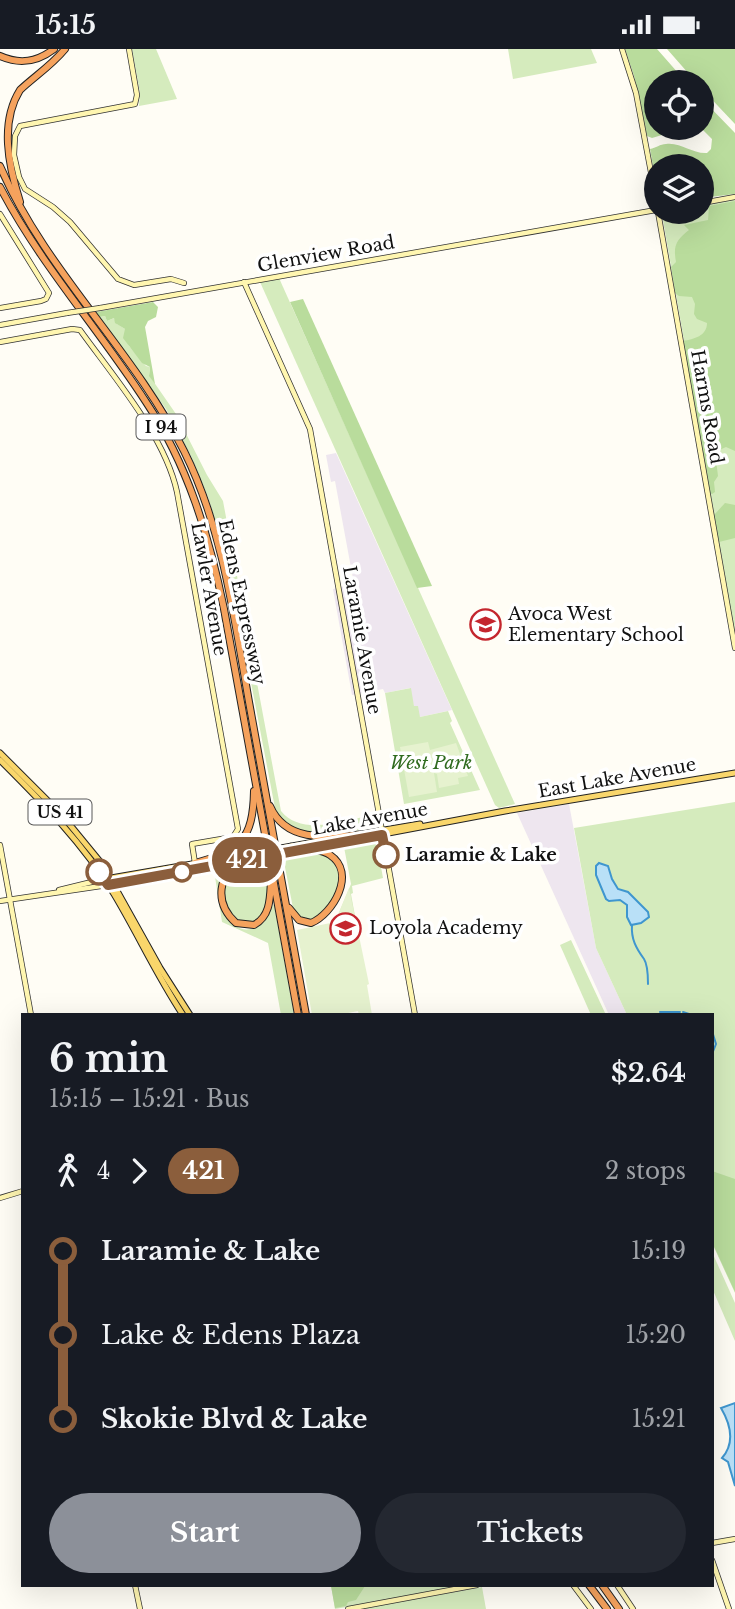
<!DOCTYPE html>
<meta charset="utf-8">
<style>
body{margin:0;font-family:"Libre Baskerville",serif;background:#242831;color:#f1f3f6;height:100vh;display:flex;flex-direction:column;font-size:26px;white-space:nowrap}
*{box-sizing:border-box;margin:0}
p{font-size:23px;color:#9ea1a6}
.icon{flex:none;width:38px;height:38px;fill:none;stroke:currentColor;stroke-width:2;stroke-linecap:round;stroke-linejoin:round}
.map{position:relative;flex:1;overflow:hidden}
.side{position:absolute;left:21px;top:964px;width:693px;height:574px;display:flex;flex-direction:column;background:#171b24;border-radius:0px;box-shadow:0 7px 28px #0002}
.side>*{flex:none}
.badge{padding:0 14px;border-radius:23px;font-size:24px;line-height:46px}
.controls{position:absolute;left:644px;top:21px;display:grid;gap:14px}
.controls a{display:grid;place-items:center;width:70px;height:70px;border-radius:50%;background:#171b24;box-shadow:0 7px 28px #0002;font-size:35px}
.map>.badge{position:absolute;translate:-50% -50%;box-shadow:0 0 0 4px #fff}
.legs{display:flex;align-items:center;gap:10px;height:77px;padding:0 28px;font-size:23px}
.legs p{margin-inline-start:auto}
.summary{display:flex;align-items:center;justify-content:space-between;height:119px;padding:0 28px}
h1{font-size:38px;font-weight:700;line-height:52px}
.button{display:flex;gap:14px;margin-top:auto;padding:14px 28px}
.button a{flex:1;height:80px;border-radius:42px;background:#8c9099;color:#fff;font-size:28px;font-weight:700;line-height:80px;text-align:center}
.button a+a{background:#242831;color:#f1f3f6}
ul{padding:0 28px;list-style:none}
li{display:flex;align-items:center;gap:24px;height:84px;font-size:26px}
li i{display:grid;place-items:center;width:10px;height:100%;margin:0 9px;background:currentColor}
li i::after{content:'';width:18px;height:18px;margin:-9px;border:5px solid;border-radius:50%;background:#171b24}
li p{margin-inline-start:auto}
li:first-child i{background:linear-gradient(#0000 50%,currentColor 0)}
li:last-child i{background:linear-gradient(currentColor 50%,#0000 0)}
.status{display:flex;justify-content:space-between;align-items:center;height:49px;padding:0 35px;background:#171b24;direction:ltr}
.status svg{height:19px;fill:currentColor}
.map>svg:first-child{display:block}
</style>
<div class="status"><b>15:15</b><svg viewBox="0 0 49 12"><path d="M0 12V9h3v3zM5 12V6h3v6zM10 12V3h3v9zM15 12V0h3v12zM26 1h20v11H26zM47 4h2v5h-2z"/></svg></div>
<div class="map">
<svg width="735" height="1560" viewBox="0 0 735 1560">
<rect width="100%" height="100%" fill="#fffdf5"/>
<g fill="#eee6ef">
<path d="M 336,404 L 452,661 L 420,668 L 414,658 L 410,639 L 385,644 L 383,640 L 352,646 L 333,540 L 354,535 L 335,432 L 331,433 L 326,406 Z"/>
<path d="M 569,755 L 596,899 L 627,966 L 609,966 L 517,764 Z"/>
</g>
<g fill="#d5ebbd">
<path d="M 132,0 L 156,0 L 177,50 L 139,57 L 140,44 Z"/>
<path d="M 508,0 L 591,0 L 597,14 L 513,30 Z"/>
<path d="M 735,150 L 735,586 L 663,171 C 669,158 689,163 702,163 L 702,157 Z"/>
<path d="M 279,229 L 515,755 L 499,759 L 495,756 L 260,233 Z"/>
<path d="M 105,267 L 107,272 L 114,269 L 117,275 L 125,280 L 129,297 L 146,317 L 150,318 L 149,326 L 176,365 L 207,426 L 223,452 L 281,762 C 302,788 345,771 373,766 L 375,778 C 341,784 295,797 275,759 L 229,518 L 208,448 L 191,407 L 166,360 L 100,268 Z"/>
<path d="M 411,639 L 414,657 L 418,657 L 420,668 L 448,662 L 452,672 L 450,674 L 480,741 L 404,755 L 385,644 Z"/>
<path d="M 735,753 L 735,1244 L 712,1194 L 712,966 L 627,966 L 596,899 L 574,779 Z"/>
<path d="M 374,794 L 377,796 L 383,829 L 352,837 L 353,844 L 351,845 L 357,878 L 333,878 L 351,835 L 344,798 Z"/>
<path d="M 305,804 C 355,802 342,853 311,871 L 299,868 L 293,859 L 283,808 Z"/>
<path d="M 265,812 C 267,835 275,858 252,874 C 248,873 240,873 236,871 C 221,861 220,832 234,821 C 242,815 255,814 265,812 Z"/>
<path d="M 229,818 C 206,843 232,901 263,873 C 269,868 270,860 274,855 L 294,966 L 281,966 L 268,894 L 222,873 L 214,821 Z"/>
<path d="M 571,891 L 606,966 L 591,966 L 560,896 Z"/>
<path d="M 712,1203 L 735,1254 L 735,1292 L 712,1239 Z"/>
<path d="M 331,1536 L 469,1537 L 335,1560 Z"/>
<path d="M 482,1538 L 486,1560 L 359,1560 Z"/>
</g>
<g fill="#b9dc9c">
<path d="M 625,0 L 657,0 L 686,33 L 656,33 L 656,79 L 674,79 L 672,83 L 652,89 L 647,87 L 634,27 Z"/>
<path d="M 667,0 L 735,0 L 735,75 L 702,40 L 702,33 L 696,33 Z"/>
<path d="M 702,50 L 735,84 L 735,145 L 702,149 L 702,117 L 656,117 L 656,135 L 650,100 C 656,99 660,95 666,95 C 681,93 692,105 707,104 L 711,100 L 712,90 L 701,79 Z"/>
<path d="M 735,152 L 735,402 L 726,398 L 715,403 L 718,427 L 714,433 L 715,443 L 712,445 L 710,444 L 683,292 C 694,290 707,287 707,274 L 697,270 L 694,265 L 695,255 L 692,248 L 679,247 L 675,244 L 671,218 L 676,213 C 673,197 676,191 689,181 L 684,176 L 708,171 L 709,157 Z"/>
<path d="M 303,250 L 432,537 L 417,539 L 290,253 Z"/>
<path d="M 153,253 L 158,258 L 156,268 L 148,272 L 145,278 L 155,335 L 149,327 L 150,318 L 142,314 L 123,289 L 125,280 L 115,274 L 114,269 L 107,272 L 105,267 L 100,268 L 96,263 Z"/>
<path d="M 725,454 L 735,456 L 735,489 L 719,493 L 714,466 Z"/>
<path d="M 712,1122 L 735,1130 L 735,1243 L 712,1193 Z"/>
<path d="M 331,1537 L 365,1537 L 356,1551 L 348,1553 L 346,1557 L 335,1559 Z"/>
</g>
<g fill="#e6f2cf">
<path d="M 428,693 L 430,701 L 456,694 L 468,727 L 458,729 L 459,735 L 439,739 L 437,725 L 434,724 L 437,743 L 409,748 L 400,698 Z"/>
<path d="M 349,839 L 369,935 L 367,936 L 372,966 L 359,966 L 358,962 L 338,966 L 312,966 L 297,881 L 335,873 Z"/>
</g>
<g fill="#b9e0f7" stroke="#3f96cf" stroke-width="2">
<path d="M 599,814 L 608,817 L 612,830 L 618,840 L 628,843 L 648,863 L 649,868 L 641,874 L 631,876 L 627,868 L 627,856 L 620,851 L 609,852 L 606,850 L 596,826 L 596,817 Z"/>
<path d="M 735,1354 L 735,1437 L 728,1413 L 722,1409 C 735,1394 731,1376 721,1359 Z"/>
</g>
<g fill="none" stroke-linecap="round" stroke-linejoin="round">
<g stroke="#3f96cf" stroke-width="2">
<path d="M 632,876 C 631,890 636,899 644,910 C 648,916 648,928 648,935"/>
<path d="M 660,963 L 680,963"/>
<path d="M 683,963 L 692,966"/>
<path d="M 712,982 L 716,995 L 712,1005"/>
</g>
<defs>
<g id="secondary">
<path d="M 129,0 L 137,46 L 135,55 L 20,77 L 15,87 L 14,106 L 19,128 L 25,140 L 53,158 L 70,173 L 118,230 L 134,236 L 171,230 L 184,234"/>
<path d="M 622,0 L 636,44 L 656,150"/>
<path d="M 702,154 L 735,148"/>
<path d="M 658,163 L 735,599"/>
<path d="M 0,165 L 49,244 L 46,250 L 41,252 L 0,259"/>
<path d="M 244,233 L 310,380 L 415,966"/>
<path d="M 100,259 L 656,161"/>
<path d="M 0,276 L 67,264"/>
<path d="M 0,293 L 72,280 L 80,281 C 113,327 165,387 177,443 L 238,780 L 233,788 L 192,795 L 195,814"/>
<path d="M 0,796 L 31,966"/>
<path d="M 59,841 L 104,830"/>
<path d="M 0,852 L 108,836"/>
<path d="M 0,1149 L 23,1142"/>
<path d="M 712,1494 L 735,1490"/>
<path d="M 712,1511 L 729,1560"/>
<path d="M 135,1536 L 140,1560"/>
<path d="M 573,1536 L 591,1560"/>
<path d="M 617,1536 L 633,1560"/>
<path d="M 348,1560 L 477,1536"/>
</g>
<g id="primary">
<path d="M 0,704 L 61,765 L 102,815 L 160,919 L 190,966"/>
<path d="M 0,711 C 42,753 83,794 114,845 C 138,885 157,927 183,966"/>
<path d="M 361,785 L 420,775"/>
<path d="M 292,797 L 337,789"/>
<path d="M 293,802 L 505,762 L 735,724"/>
<path d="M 208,812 L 253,804"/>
<path d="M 111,829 L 198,814"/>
<path d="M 114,835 L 254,809"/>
</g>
<g id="highway">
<path d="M 0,7 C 20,16 37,13 54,0"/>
<path d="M 0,117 C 45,222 133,300 184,402 C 223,480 234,568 249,653 C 268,757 287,862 306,966"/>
<path d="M 0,138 C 40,215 99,280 146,353 C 188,416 209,487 224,560 L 298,966"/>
<path d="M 20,153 C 8,115 0,73 20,41 C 35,27 52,16 65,0"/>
<path d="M 270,757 C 286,795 330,788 364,785"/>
<path d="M 244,811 C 217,824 214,854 236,874 L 254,876 C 271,867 270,848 271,831"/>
<path d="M 195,814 C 240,802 253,791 254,742"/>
<path d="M 289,859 L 299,871 L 311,874 C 333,865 357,824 330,806 C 324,802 316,801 309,799"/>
<path d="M 589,1536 L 607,1560"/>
<path d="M 602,1536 L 619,1560"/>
</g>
</defs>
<use href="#secondary" stroke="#333" stroke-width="6"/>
<use href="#primary" stroke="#222" stroke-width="7"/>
<use href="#highway" stroke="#222" stroke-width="8"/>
<use href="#secondary" stroke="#fff6b0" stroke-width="4.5"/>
<use href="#primary" stroke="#f9d66b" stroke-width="5"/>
<use href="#highway" stroke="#f5a25d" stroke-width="6"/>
<defs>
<path id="secondary-bridge" d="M 67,264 L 100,259"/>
<g id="primary-bridge">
<path d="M 253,804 L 292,797"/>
<path d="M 254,809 L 293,802"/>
</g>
</defs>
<use href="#secondary-bridge" stroke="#333" stroke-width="6" stroke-linecap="butt"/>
<use href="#primary-bridge" stroke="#222" stroke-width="7" stroke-linecap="butt"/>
<use href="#secondary-bridge" stroke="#fff6b0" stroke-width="4.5"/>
<use href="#primary-bridge" stroke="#f9d66b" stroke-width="5"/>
</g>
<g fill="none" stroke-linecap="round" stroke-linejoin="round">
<defs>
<path id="line-1" d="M 99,823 L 108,836 L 382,786 L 386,806"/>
</defs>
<use href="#line-1" stroke="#fff" stroke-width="16"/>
<use href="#line-1" stroke="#8b5e3c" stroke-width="10"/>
</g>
<defs>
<symbol id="school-ring" viewBox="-11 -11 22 22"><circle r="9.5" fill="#fff" stroke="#c4262e" stroke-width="1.5"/><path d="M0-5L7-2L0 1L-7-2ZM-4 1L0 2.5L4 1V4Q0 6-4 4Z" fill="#c4262e"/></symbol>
</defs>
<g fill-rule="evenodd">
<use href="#school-ring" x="468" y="558" width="35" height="35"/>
<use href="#school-ring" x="328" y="862" width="35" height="35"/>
</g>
<g fill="#fff" stroke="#8b5e3c" stroke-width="3.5">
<circle cx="386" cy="806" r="12"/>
<circle cx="99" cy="823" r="12"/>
<circle cx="182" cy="823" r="9"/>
</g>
<g text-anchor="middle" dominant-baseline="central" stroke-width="7" stroke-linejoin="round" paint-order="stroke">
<g fill="#fff" stroke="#585858" stroke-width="2">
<rect x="136.5" y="365.5" width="49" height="25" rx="5"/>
<rect x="28.5" y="750.5" width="63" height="25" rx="5"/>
</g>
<g font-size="16" font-weight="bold" fill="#111">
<text x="161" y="378">I 94</text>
<text x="60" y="763">US 41</text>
</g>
<g font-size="18" fill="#111" stroke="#fff">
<text transform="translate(326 205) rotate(-10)">Glenview Road</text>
<text transform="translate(707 358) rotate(80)">Harms Road</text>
<text transform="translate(209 540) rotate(80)">Lawler Avenue</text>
<text transform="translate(242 553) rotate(78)">Edens Expressway</text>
<text transform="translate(362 591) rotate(80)">Laramie Avenue</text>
<text transform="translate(617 729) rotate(-10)">East Lake Avenue</text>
<text transform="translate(370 770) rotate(-10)">Lake Avenue</text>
</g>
<g font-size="18" fill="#111" stroke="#fff" text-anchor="start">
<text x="508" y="565">Avoca West<tspan x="508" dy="21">Elementary School</tspan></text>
<text x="369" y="879">Loyola Academy</text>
</g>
<g font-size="18" font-style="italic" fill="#2f6b1f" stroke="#fff">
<text x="431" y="714">West Park</text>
</g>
<g font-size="18" font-weight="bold" fill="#111" stroke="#fff" text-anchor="start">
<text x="405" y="806">Laramie &amp; Lake</text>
</g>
</g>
</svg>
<div class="controls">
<a><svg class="icon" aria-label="locate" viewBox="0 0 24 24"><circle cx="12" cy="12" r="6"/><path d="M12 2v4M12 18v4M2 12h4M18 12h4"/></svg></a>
<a><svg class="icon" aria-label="layers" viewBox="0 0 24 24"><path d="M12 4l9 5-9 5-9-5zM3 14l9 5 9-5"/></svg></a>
</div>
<b class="badge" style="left:247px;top:811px;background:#8b5e3c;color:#fff">421</b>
<section class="side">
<div class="summary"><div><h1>6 min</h1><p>15:15 – 15:21 · Bus</p></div><b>$2.64</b></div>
<div class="legs"><svg class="icon" aria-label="walk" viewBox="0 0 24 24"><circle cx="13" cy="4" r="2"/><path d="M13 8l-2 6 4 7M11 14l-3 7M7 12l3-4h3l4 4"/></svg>4<svg class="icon" aria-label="forward" viewBox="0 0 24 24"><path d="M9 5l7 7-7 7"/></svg><b class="badge" style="background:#8b5e3c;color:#fff">421</b><p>2 stops</p></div>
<ul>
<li><i style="color:#8b5e3c"></i><b>Laramie &amp; Lake</b><p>15:19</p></li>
<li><i style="color:#8b5e3c"></i><span>Lake &amp; Edens Plaza</span><p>15:20</p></li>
<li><i style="color:#8b5e3c"></i><b>Skokie Blvd &amp; Lake</b><p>15:21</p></li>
</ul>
<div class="button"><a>Start</a><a>Tickets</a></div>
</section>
</div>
